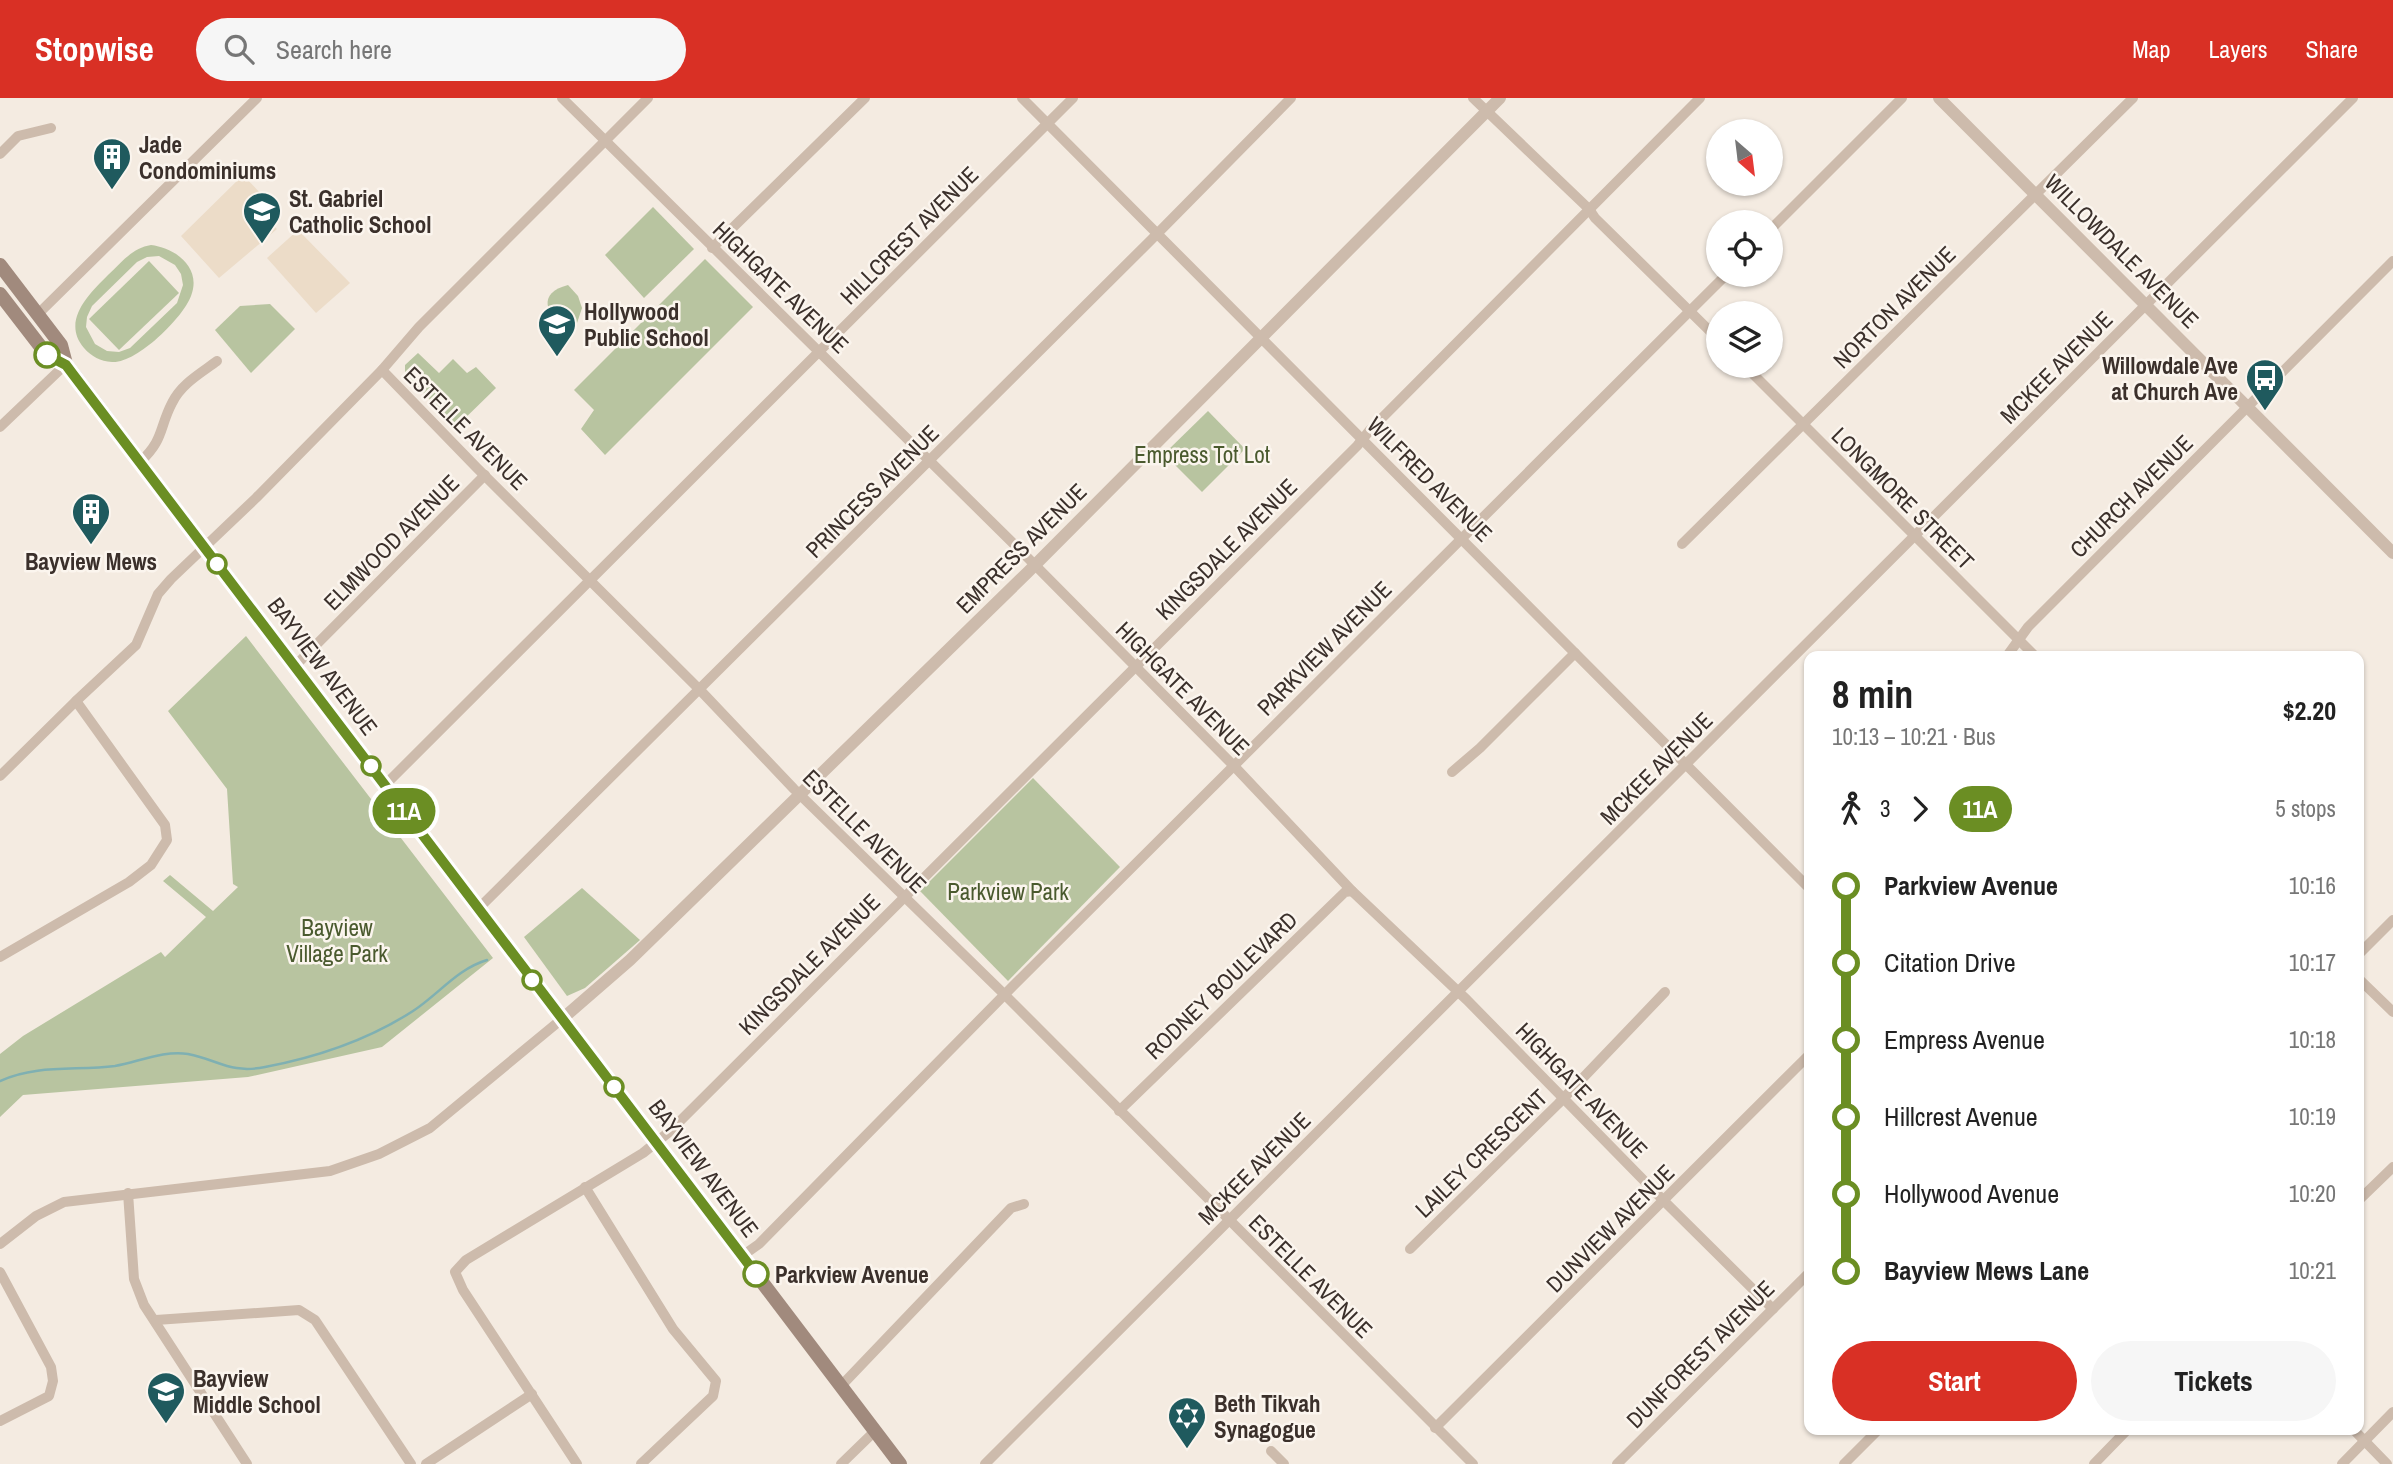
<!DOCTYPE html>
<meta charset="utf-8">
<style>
body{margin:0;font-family:"Archivo Narrow",sans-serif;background:#f6f6f6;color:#222;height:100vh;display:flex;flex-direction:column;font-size:26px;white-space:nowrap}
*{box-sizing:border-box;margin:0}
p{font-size:23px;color:#767676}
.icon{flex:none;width:38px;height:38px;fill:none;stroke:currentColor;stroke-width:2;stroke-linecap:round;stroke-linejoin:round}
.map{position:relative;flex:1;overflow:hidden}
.details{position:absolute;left:1804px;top:553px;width:560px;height:784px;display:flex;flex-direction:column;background:#fff;border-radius:14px;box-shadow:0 2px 5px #0004}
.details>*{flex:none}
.badge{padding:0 14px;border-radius:23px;font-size:24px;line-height:46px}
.needle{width:46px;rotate:152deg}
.fabs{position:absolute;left:1706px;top:21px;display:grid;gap:14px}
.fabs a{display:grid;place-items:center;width:77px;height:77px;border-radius:50%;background:#fff;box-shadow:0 2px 5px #0004;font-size:35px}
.map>.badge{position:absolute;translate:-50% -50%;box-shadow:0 0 0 4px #fff}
.legs{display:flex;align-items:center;gap:10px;height:77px;padding:0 28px;font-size:23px}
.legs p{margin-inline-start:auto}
.summary{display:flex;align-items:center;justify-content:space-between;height:119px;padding:0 28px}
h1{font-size:38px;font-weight:800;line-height:52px}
.action{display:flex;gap:14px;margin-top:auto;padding:14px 28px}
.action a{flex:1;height:80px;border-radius:42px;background:#d93025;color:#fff;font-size:28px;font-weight:800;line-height:80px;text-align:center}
.action a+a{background:#f6f6f6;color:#222}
ul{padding:0 28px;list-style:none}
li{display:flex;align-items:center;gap:24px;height:77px;font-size:26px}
li i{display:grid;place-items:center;width:10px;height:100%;margin:0 9px;background:currentColor}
li i::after{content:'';width:18px;height:18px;margin:-9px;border:5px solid;border-radius:50%;background:#fff}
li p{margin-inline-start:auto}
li:first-child i{background:linear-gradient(#0000 50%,currentColor 0)}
li:last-child i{background:linear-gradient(currentColor 50%,#0000 0)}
header{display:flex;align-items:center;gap:42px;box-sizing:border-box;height:98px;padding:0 35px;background:#d93025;color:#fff}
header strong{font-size:33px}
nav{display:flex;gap:38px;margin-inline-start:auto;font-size:24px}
.search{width:490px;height:63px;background:#f6f6f6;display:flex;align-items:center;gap:18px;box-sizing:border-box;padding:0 24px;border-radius:38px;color:#767676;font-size:26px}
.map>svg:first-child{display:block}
</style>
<header>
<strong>Stopwise</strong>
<div class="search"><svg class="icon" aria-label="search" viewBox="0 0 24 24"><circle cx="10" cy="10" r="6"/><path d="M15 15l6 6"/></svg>Search here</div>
<nav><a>Map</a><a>Layers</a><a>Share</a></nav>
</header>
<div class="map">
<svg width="2393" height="1366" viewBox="0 0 2393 1366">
<rect width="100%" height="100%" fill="#f4ebe1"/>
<g fill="#b8c4a0" fill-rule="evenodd">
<path d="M 653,109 L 694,151 L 644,200 L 605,157 Z"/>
<path d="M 151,147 C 176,150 202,170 191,198 C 183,220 136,266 112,264 C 100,263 92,259 84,250 C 61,223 89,196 108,177 C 121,165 132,150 151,147 ZM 159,158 L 175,167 L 181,176 L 183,187 L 177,205 L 130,250 L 119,254 L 107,253 L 95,246 L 86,229 L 87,219 L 92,208 L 137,164 L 147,159 Z"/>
<path d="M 705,161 L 753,209 L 605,357 L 581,331 L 594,312 L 574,292 Z"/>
<path d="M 149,163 L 179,195 L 119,252 L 89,221 Z"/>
<path d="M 568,187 L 578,198 L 582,210 L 577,225 L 567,229 C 545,217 537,195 568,187 Z"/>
<path d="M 270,206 L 295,231 L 251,275 L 215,232 L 240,208 Z"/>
<path d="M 418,255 L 439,275 L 453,261 L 467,275 L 476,269 L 496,290 L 456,329 L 405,276 L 405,267 Z"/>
<path d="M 1208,313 L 1245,351 L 1202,394 L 1164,356 Z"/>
<path d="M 246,538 L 493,860 L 382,949 L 248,979 L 23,997 L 0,1019 L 0,956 L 23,938 L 161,854 L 165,859 L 206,819 L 163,783 L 170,777 L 213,813 L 238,789 L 233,786 L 227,691 L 168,613 Z"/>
<path d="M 1033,680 L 1120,769 L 1008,883 L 920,793 Z"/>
<path d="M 582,790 L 640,842 L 585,890 L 567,898 L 524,839 Z"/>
</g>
<g fill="#ecdcc8">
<path d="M 243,77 L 265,100 L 256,111 L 277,131 L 219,180 L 181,138 Z"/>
<path d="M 298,132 L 350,185 L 316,215 L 267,160 Z"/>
</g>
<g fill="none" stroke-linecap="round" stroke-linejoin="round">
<path stroke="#7fb0b2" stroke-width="2.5" d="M 0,983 C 37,966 76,973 115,968 C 138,964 164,952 188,956 C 219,962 230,976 265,969 C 318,959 368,942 413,913 C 439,896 457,871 487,862"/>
<g stroke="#cdbbac" stroke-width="10">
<path d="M 562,0 L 1028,460 L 1234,668 L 1352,793 L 1467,902 L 1664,1103 L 1773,1211"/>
<path d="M 1022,0 L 1810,791"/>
<path d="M 1473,0 L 1589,111 L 1595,120 L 1718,241"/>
<path d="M 0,56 L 18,38 L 51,30"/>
<path d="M 1771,131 L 1902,0"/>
<path d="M 712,150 L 865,0"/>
<path d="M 37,217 L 257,0"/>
<path d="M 1745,268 L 2035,558"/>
<path d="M 382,272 L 477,370 L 700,592 L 794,691 L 1004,896 L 1473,1366"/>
<path d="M 0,329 L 66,266"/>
<path d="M 140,364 C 164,342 159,330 172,305 C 181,286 201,275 217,263"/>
<path d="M 1682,446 L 2133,0"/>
<path d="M 2007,558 L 2028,529 L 2393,163"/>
<path d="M 295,568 L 485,377"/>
<path d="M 1452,674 L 1480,650 L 1575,555"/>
<path d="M 0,678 L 76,603 L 136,547 L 158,496 L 171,481 L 256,400 L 382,272 L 419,229 L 648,0"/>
<path d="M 385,687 L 1073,0"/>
<path d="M 479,810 L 1151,142 L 1291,0"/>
<path d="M 2359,856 L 2393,822"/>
<path d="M 0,859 L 129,784 L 151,767 L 167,742 L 165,727 L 76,603"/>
<path d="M 2359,881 L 2393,914"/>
<path d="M 1119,1013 L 1345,794 L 1352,793"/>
<path d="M 585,1089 L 673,1231 L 716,1283 L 713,1298 L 641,1366"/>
<path d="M 128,1095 L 134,1181 L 144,1207 L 247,1366"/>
<path d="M 2359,1102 L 2393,1069"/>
<path d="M 0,1146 L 36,1118 L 64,1104 L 330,1073 L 379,1056 L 430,1030 L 562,921"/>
<path d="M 1410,1151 L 1558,1006 L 1665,894"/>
<path d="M 742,1158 L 759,1146 L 1013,888 L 1726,177"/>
<path d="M 0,1174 L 51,1269 L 53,1283 L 49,1298 L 0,1323"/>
<path d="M 156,1222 L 299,1212 L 315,1222 L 411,1366"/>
<path d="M 841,1288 L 1011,1110 L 1024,1106"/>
<path d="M 1435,1330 L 1810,956"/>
<path d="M 2354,1332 L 2387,1366"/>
<path d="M 1271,1353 L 1284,1366"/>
<path d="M 426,1366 L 532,1296"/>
<path d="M 577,1366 L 463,1192 L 455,1174 L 466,1162 L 643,1055 L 669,1034 L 1357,348 L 1370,332 L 1700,0"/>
<path d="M 841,1366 L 875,1333"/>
<path d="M 985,1366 L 2353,0"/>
<path d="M 1617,1366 L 1810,1174"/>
<path d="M 1844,1366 L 1878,1332"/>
<path d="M 2094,1366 L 2127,1332"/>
<path d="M 2342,1366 L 2393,1314"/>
</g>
<g stroke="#cdbbac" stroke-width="12">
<path d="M 1939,0 L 2393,455"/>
<path d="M 562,921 L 630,862 L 1028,474 L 1500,0"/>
</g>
<g stroke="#a18a7d" stroke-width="14">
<path d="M 0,167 L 61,247 L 66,266 L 900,1366"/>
<path d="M 0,196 L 47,257 L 66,266"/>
</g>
</g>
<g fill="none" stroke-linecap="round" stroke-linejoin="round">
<defs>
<path id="line-1" d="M 47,257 L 66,267 L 75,279 L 756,1176"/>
</defs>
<use href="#line-1" stroke="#fff" stroke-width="16"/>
<use href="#line-1" stroke="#6b8e23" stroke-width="10"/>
</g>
<defs>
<symbol id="building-pin" viewBox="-11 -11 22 30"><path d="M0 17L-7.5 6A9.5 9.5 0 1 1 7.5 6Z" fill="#1f5a5e" stroke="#fbf5ee"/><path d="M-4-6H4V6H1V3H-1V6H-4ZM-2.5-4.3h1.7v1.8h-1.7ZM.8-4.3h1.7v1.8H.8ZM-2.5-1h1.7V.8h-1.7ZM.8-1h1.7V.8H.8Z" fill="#fff"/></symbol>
<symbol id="school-pin" viewBox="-11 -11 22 30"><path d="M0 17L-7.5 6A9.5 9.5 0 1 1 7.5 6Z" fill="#1f5a5e" stroke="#fbf5ee"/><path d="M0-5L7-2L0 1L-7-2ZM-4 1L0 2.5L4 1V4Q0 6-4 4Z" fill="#fff"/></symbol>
<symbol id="bus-pin" viewBox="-11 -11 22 30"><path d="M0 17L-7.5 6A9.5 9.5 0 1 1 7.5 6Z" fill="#1f5a5e" stroke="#fbf5ee"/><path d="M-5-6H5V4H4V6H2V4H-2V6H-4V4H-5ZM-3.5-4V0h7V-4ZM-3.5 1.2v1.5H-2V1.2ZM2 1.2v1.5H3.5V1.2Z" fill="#fff"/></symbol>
<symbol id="synagogue-pin" viewBox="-11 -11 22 30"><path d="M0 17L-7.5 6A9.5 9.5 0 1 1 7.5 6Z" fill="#1f5a5e" stroke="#fbf5ee"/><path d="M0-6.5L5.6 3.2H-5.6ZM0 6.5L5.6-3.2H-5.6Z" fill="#fff"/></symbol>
</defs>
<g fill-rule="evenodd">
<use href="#building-pin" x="90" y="37" width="44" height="60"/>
<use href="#school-pin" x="240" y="91" width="44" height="60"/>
<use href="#school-pin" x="535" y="204" width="44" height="60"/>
<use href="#bus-pin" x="2243" y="258" width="44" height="60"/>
<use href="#building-pin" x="69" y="392" width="44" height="60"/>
<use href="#school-pin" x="144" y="1271" width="44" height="60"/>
<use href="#synagogue-pin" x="1165" y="1296" width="44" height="60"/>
</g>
<g fill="#fff" stroke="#6b8e23" stroke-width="3.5">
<circle cx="47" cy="257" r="12"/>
<circle cx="217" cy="466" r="9"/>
<circle cx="371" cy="668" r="9"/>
<circle cx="532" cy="882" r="9"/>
<circle cx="614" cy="989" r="9"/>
<circle cx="756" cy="1176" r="12"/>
</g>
<g text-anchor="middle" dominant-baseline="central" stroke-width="5" stroke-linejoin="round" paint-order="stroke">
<g font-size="23" font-weight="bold" fill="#3b302b" stroke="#fbf5ee" text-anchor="start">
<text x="139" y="46">Jade<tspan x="139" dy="26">Condominiums</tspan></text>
<text x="289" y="100">St. Gabriel<tspan x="289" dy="26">Catholic School</tspan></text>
<text x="584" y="213">Hollywood<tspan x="584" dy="26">Public School</tspan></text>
<text x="2238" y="267" text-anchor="end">Willowdale Ave<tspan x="2238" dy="26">at Church Ave</tspan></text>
<text x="91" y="463" text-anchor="middle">Bayview Mews</text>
<text x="193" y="1280">Bayview<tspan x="193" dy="26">Middle School</tspan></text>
<text x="1214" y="1305">Beth Tikvah<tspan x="1214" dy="26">Synagogue</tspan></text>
</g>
<g font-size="23" fill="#3b302b" stroke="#fbf5ee">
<text transform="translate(909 137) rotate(-45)">HILLCREST AVENUE</text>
<text transform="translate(2122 153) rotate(45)">WILLOWDALE AVENUE</text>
<text transform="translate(781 189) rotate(44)">HIGHGATE AVENUE</text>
<text transform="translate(1894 209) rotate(-45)">NORTON AVENUE</text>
<text transform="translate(2056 269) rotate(-45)">MCKEE AVENUE</text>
<text transform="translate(466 330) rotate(45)">ESTELLE AVENUE</text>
<text transform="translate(1430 381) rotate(45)">WILFRED AVENUE</text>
<text transform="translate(872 393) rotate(-45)">PRINCESS AVENUE</text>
<text transform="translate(2131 398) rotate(-45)">CHURCH AVENUE</text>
<text transform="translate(1903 400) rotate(45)">LONGMORE STREET</text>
<text transform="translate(391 444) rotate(-45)">ELMWOOD AVENUE</text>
<text transform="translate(1021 450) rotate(-45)">EMPRESS AVENUE</text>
<text transform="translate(1226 451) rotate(-45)">KINGSDALE AVENUE</text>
<text transform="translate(1324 550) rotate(-45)">PARKVIEW AVENUE</text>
<text transform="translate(323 568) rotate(53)">BAYVIEW AVENUE</text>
<text transform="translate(1183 590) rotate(45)">HIGHGATE AVENUE</text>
<text transform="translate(1656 670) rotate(-45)">MCKEE AVENUE</text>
<text transform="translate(865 733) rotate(45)">ESTELLE AVENUE</text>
<text transform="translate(809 866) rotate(-45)">KINGSDALE AVENUE</text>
<text transform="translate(1221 887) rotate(-44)">RODNEY BOULEVARD</text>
<text transform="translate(1582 992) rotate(46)">HIGHGATE AVENUE</text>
<text transform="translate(1481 1055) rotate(-44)">LAILEY CRESCENT</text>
<text transform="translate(704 1070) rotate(53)">BAYVIEW AVENUE</text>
<text transform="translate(1254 1070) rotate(-45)">MCKEE AVENUE</text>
<text transform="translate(1610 1130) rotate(-45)">DUNVIEW AVENUE</text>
<text transform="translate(1311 1178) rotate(45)">ESTELLE AVENUE</text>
<text transform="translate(1700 1256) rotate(-45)">DUNFOREST AVENUE</text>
</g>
<g font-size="23" fill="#4a5a2e" stroke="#fbf5ee">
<text x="1202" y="356">Empress Tot Lot</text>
<text x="1008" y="793">Parkview Park</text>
<text x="337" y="829">Bayview<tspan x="337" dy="26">Village Park</tspan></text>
</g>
<g font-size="23" font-weight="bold" fill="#3b302b" stroke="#fbf5ee" text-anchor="start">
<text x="775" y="1176">Parkview Avenue</text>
</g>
</g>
</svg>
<div class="fabs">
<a><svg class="needle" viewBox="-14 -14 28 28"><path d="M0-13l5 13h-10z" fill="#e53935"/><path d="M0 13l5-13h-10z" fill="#767676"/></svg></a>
<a><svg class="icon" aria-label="locate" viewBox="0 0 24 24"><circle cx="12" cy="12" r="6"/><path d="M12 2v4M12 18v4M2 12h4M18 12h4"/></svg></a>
<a><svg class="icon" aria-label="layers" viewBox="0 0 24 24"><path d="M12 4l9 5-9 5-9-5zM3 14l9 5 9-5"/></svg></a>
</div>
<b class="badge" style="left:404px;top:713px;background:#6b8e23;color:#fff">11A</b>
<section class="details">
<div class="summary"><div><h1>8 min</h1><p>10:13 – 10:21 · Bus</p></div><b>$2.20</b></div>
<div class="legs"><svg class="icon" aria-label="walk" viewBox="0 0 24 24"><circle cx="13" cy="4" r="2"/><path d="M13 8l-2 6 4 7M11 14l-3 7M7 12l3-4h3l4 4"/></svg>3<svg class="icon" aria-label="forward" viewBox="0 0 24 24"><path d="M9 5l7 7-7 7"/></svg><b class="badge" style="background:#6b8e23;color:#fff">11A</b><p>5 stops</p></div>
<ul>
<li><i style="color:#6b8e23"></i><b>Parkview Avenue</b><p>10:16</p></li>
<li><i style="color:#6b8e23"></i><span>Citation Drive</span><p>10:17</p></li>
<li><i style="color:#6b8e23"></i><span>Empress Avenue</span><p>10:18</p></li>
<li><i style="color:#6b8e23"></i><span>Hillcrest Avenue</span><p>10:19</p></li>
<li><i style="color:#6b8e23"></i><span>Hollywood Avenue</span><p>10:20</p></li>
<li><i style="color:#6b8e23"></i><b>Bayview Mews Lane</b><p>10:21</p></li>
</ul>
<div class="action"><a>Start</a><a>Tickets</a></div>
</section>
</div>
